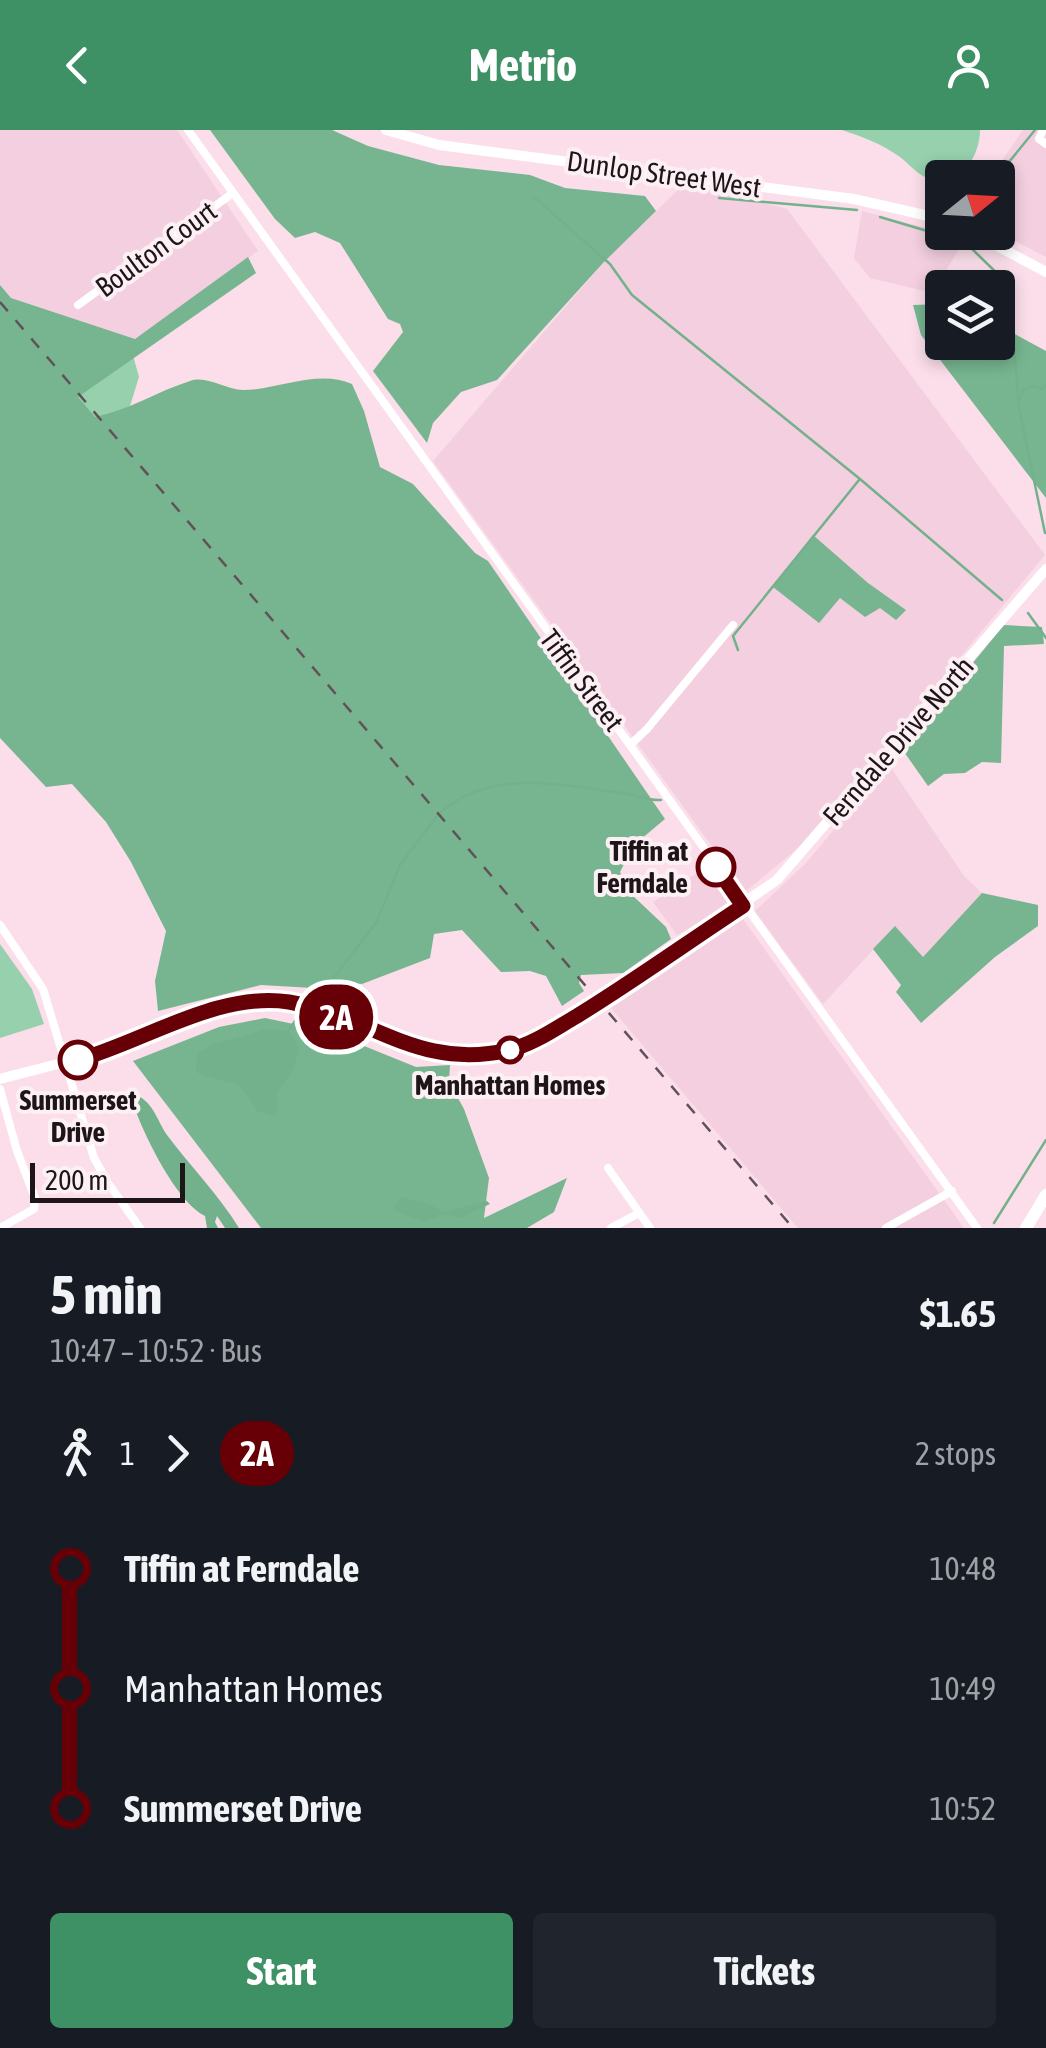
<!DOCTYPE html>
<meta charset="utf-8">
<style>
body{margin:0;font-family:"Asap Condensed",sans-serif;background:#20242c;color:#f1f3f6;height:100vh;display:flex;flex-direction:column;font-size:38px;white-space:nowrap}
*{box-sizing:border-box;margin:0}
p{font-size:32px;color:#9ea1a6}
.icon{flex:none;width:55px;height:55px;fill:none;stroke:currentColor;stroke-width:2;stroke-linecap:round;stroke-linejoin:round}
.map{position:relative;height:1098px;overflow:hidden}
.drawer{display:flex;flex-direction:column;background:#171b24;flex:1}
.drawer>*{flex:none}
.badge{padding:0 20px;border-radius:32px;font-size:35px;line-height:65px}
.needle{width:65px;rotate:72deg}
.fabs{position:absolute;left:925px;top:30px;display:grid;gap:20px}
.fabs a{display:grid;place-items:center;width:90px;height:90px;border-radius:10px;background:#171b24;box-shadow:0 5px 15px #0003;font-size:50px}
.scale{position:absolute;left:30px;bottom:25px;width:155px;box-sizing:border-box;padding-left:10px;border:5px solid #1e1519;border-top:0;font-size:28px;line-height:35px;white-space:nowrap;color:#1e1519;-webkit-text-stroke:8px #fcf0f5;paint-order:stroke}
.map>.badge{position:absolute;translate:-50% -50%;box-shadow:0 0 0 5px #fff}
.legs{display:flex;align-items:center;gap:15px;height:110px;padding:0 50px;font-size:32px}
.legs p{margin-inline-start:auto}
.head{display:flex;align-items:center;justify-content:space-between;height:170px;padding:0 50px}
h1{font-size:55px;font-weight:700;line-height:75px}
.button{display:flex;gap:20px;margin-top:auto;padding:20px 50px}
.button a{flex:1;height:115px;border-radius:10px;background:#3d9164;color:#fff;font-size:40px;font-weight:700;line-height:115px;text-align:center}
.button a+a{background:#20242c;color:#f1f3f6}
ul{padding:0 50px;list-style:none}
li{display:flex;align-items:center;gap:35px;height:120px;font-size:38px}
li i{display:grid;place-items:center;width:15px;height:100%;margin:0 12px;background:currentColor}
li i::after{content:'';width:25px;height:25px;margin:-12px;border:8px solid;border-radius:50%;background:#171b24}
li p{margin-inline-start:auto}
li:first-child i{background:linear-gradient(#0000 50%,currentColor 0)}
li:last-child i{background:linear-gradient(currentColor 50%,#0000 0)}
header{display:flex;justify-content:space-between;align-items:center;height:130px;padding:0 50px;background:#3d9164;color:#fff;font-size:45px;font-weight:700}
.map>svg:first-child{display:block}
</style>
<header><svg class="icon" aria-label="back" viewBox="0 0 24 24"><path d="M15 5l-7 7 7 7"/></svg>Metrio<svg class="icon" aria-label="person" viewBox="0 0 24 24"><circle cx="12" cy="8" r="4"/><path d="M4 21q1-7 8-7t8 7"/></svg></header>
<div class="map">
<svg width="1046" height="1098" viewBox="0 0 1046 1098">
<rect width="100%" height="100%" fill="#fbdeea"/>
<g fill="#f3cfdf">
<path d="M 0,0 L 177,0 L 258,121 L 135,209 L 11,168 L 0,155 Z"/>
<path d="M 1023,0 L 1046,0 L 1046,127 L 998,102 L 998,48 L 990,48 Z"/>
<path d="M 685,53 L 787,79 L 1045,425 L 810,708 L 745,762 L 433,331 L 603,133 Z"/>
<path d="M 862,81 L 965,108 L 933,163 L 870,148 L 854,128 Z"/>
<path d="M 889,635 L 964,746 L 982,763 L 922,828 L 895,796 L 823,874 L 755,781 L 805,734 Z"/>
<path d="M 708,736 L 730,767 L 729,774 L 677,805 L 653,772 Z"/>
<path d="M 743,789 L 964,1098 L 798,1098 L 611,878 Z"/>
</g>
<g fill="#96d0ac">
<path d="M 842,0 L 980,0 C 980,29 957,61 925,47 C 916,43 908,33 900,27 C 882,14 863,7 842,0 Z"/>
<path d="M 0,200 L 132,222 L 139,247 L 130,276 L 89,297 Z"/>
<path d="M 0,814 L 32,859 L 44,894 L 0,908 Z"/>
</g>
<g fill="#77b590">
<path d="M 210,0 L 332,0 L 368,16 L 439,35 L 530,45 L 565,58 L 645,66 L 656,81 L 603,133 L 497,250 L 461,262 L 433,293 L 427,313 L 373,241 L 403,202 L 400,194 L 388,189 L 340,113 L 315,102 L 295,108 L 275,89 Z"/>
<path d="M 248,127 L 256,143 L 78,267 L 95,287 C 129,280 158,261 190,251 C 207,245 226,260 243,260 C 278,260 318,239 352,254 L 364,281 L 380,337 L 413,354 L 475,423 L 488,431 L 665,689 L 634,715 L 620,742 L 631,764 L 666,797 L 671,809 L 623,843 L 581,845 L 579,853 L 584,861 L 562,876 L 546,846 L 530,841 L 501,842 L 462,800 L 434,804 L 430,828 L 362,854 L 328,851 L 313,858 L 261,855 L 158,881 L 155,851 L 166,801 L 131,732 L 106,692 L 72,654 L 46,657 L 0,608 L 0,155 L 11,168 L 135,209 Z"/>
<path d="M 942,174 L 942,212 L 998,212 L 998,195 L 1046,221 L 1046,368 L 921,205 L 913,175 Z"/>
<path d="M 813,405 L 868,453 L 906,480 L 896,490 L 880,478 L 865,487 L 840,468 L 819,493 L 773,457 Z"/>
<path d="M 1004,495 L 1042,497 L 1044,514 L 1004,516 L 1001,633 L 982,632 L 965,643 L 944,644 L 928,656 L 902,619 Z"/>
<path d="M 982,763 L 1038,775 L 1038,796 L 995,827 L 921,893 L 896,862 L 901,855 L 873,819 L 895,796 L 923,827 Z"/>
<path d="M 265,888 L 327,901 L 416,937 L 450,935 L 449,952 L 464,979 L 489,1048 L 484,1088 L 567,1048 L 554,1082 L 527,1098 L 261,1098 L 133,931 L 219,897 Z"/>
</g>
<g fill="#73b18c">
<path d="M 266,899 L 288,901 L 299,918 L 293,940 L 276,964 L 279,978 L 273,986 L 257,981 C 237,942 230,958 196,942 L 197,923 L 211,915 Z"/>
<path d="M 140,967 C 154,975 158,992 167,1005 C 190,1036 219,1065 239,1098 L 225,1098 L 217,1086 L 215,1092 L 218,1098 L 207,1098 L 205,1086 C 177,1072 146,1009 135,979 Z"/>
<path d="M 402,1067 L 432,1075 L 443,1082 L 487,1071 L 490,1074 L 460,1088 L 442,1084 L 425,1092 L 395,1081 L 394,1075 Z"/>
</g>
<g fill="none" stroke-linecap="round" stroke-linejoin="round">
<g stroke="#73b18c" stroke-width="2.5">
<path d="M 996,48 L 1035,0"/>
<path d="M 534,67 L 610,134 L 632,165 L 860,349 L 1002,470"/>
<path d="M 719,68 L 857,80"/>
<path d="M 880,87 L 944,106"/>
<path d="M 968,115 L 1009,155 L 1019,278 L 1045,403"/>
<path d="M 1020,268 L 1023,260 L 1031,256 L 1043,259 L 1046,255"/>
<path d="M 1028,483 L 1046,508"/>
<path d="M 738,520 L 733,506 L 859,350"/>
<path d="M 441,682 C 493,637 562,656 623,663 C 636,664 647,671 661,670"/>
<path d="M 318,868 L 376,793 L 400,735 L 437,686"/>
<path d="M 288,901 L 302,881"/>
<path d="M 994,1093 L 1046,1010"/>
</g>
<g stroke="#fff" stroke-width="8">
<path d="M 188,0 L 977,1098"/>
<path d="M 1043,0 L 1039,9 L 1046,14"/>
<path d="M 78,175 L 233,63"/>
<path d="M 630,615 L 647,599 L 733,495"/>
<path d="M 0,795 L 43,859 L 94,1028 L 108,1053 L 140,1098"/>
<path d="M 0,959 L 17,1021 L 35,1068 L 34,1079 L 0,1098"/>
<path d="M 608,1038 L 650,1098"/>
<path d="M 611,1098 L 639,1083"/>
<path d="M 886,1098 L 952,1061"/>
</g>
<g stroke="#fff" stroke-width="10">
<path d="M 386,0 L 439,15 L 854,69 L 942,89"/>
<path d="M 971,102 L 1046,142"/>
<path d="M 0,949 L 116,919 L 213,879 L 253,870 L 289,872 L 321,880 L 416,919 L 459,926 L 504,921 L 535,910 L 599,872 L 777,750 L 1046,439"/>
</g>
<path stroke="#fff" stroke-width="12" d="M 1026,1098 L 1046,1065"/>
<path stroke="#615258" stroke-width="2.5" stroke-dasharray="12 12" stroke-linecap="butt" d="M 0,172 L 793,1098"/>
</g>
<g fill="none" stroke-linecap="round" stroke-linejoin="round">
<defs>
<path id="line-1" d="M 78,930 C 145,911 219,861 289,872 C 372,886 417,941 509,920 C 534,914 556,898 577,886 C 634,851 688,812 743,776 L 716,737"/>
</defs>
<use href="#line-1" stroke="#fff" stroke-width="22"/>
<use href="#line-1" stroke="#660006" stroke-width="15"/>
</g>
<g fill="#fff" stroke="#660006" stroke-width="5">
<circle cx="716" cy="737" r="18"/>
<circle cx="510" cy="920" r="12"/>
<circle cx="78" cy="930" r="18"/>
</g>
<g text-anchor="middle" dominant-baseline="central" stroke-width="8" stroke-linejoin="round" paint-order="stroke">
<g font-size="28" fill="#1e1519" stroke="#fcf0f5">
<text transform="translate(664 44) rotate(8)">Dunlop Street West</text>
<text transform="translate(156 119) rotate(-36)">Boulton Court</text>
<text transform="translate(582 550) rotate(53)">Tiffin Street</text>
<text transform="translate(898 611) rotate(-49)">Ferndale Drive North</text>
</g>
<g font-size="28" font-weight="bold" fill="#1e1519" stroke="#fcf0f5">
<text x="688" y="721" text-anchor="end">Tiffin at<tspan x="688" dy="32">Ferndale</tspan></text>
<text x="510" y="955">Manhattan Homes</text>
<text x="78" y="970">Summerset<tspan x="78" dy="32">Drive</tspan></text>
</g>
</g>
</svg>
<div class="fabs">
<a><svg class="needle" viewBox="-14 -14 28 28"><path d="M0-13l5 13h-10z" fill="#e53935"/><path d="M0 13l5-13h-10z" fill="#9ea1a6"/></svg></a>
<a><svg class="icon" aria-label="layers" viewBox="0 0 24 24"><path d="M12 4l9 5-9 5-9-5zM3 14l9 5 9-5"/></svg></a>
</div>
<div class="scale">200 m</div>
<b class="badge" style="left:336px;top:887px;background:#660006;color:#fff">2A</b>
</div>
<section class="drawer">
<div class="head"><div><h1>5 min</h1><p>10:47 – 10:52 · Bus</p></div><b>$1.65</b></div>
<div class="legs"><svg class="icon" aria-label="walk" viewBox="0 0 24 24"><circle cx="13" cy="4" r="2"/><path d="M13 8l-2 6 4 7M11 14l-3 7M7 12l3-4h3l4 4"/></svg>1<svg class="icon" aria-label="forward" viewBox="0 0 24 24"><path d="M9 5l7 7-7 7"/></svg><b class="badge" style="background:#660006;color:#fff">2A</b><p>2 stops</p></div>
<ul>
<li><i style="color:#660006"></i><b>Tiffin at Ferndale</b><p>10:48</p></li>
<li><i style="color:#660006"></i><span>Manhattan Homes</span><p>10:49</p></li>
<li><i style="color:#660006"></i><b>Summerset Drive</b><p>10:52</p></li>
</ul>
<div class="button"><a>Start</a><a>Tickets</a></div>
</section>
